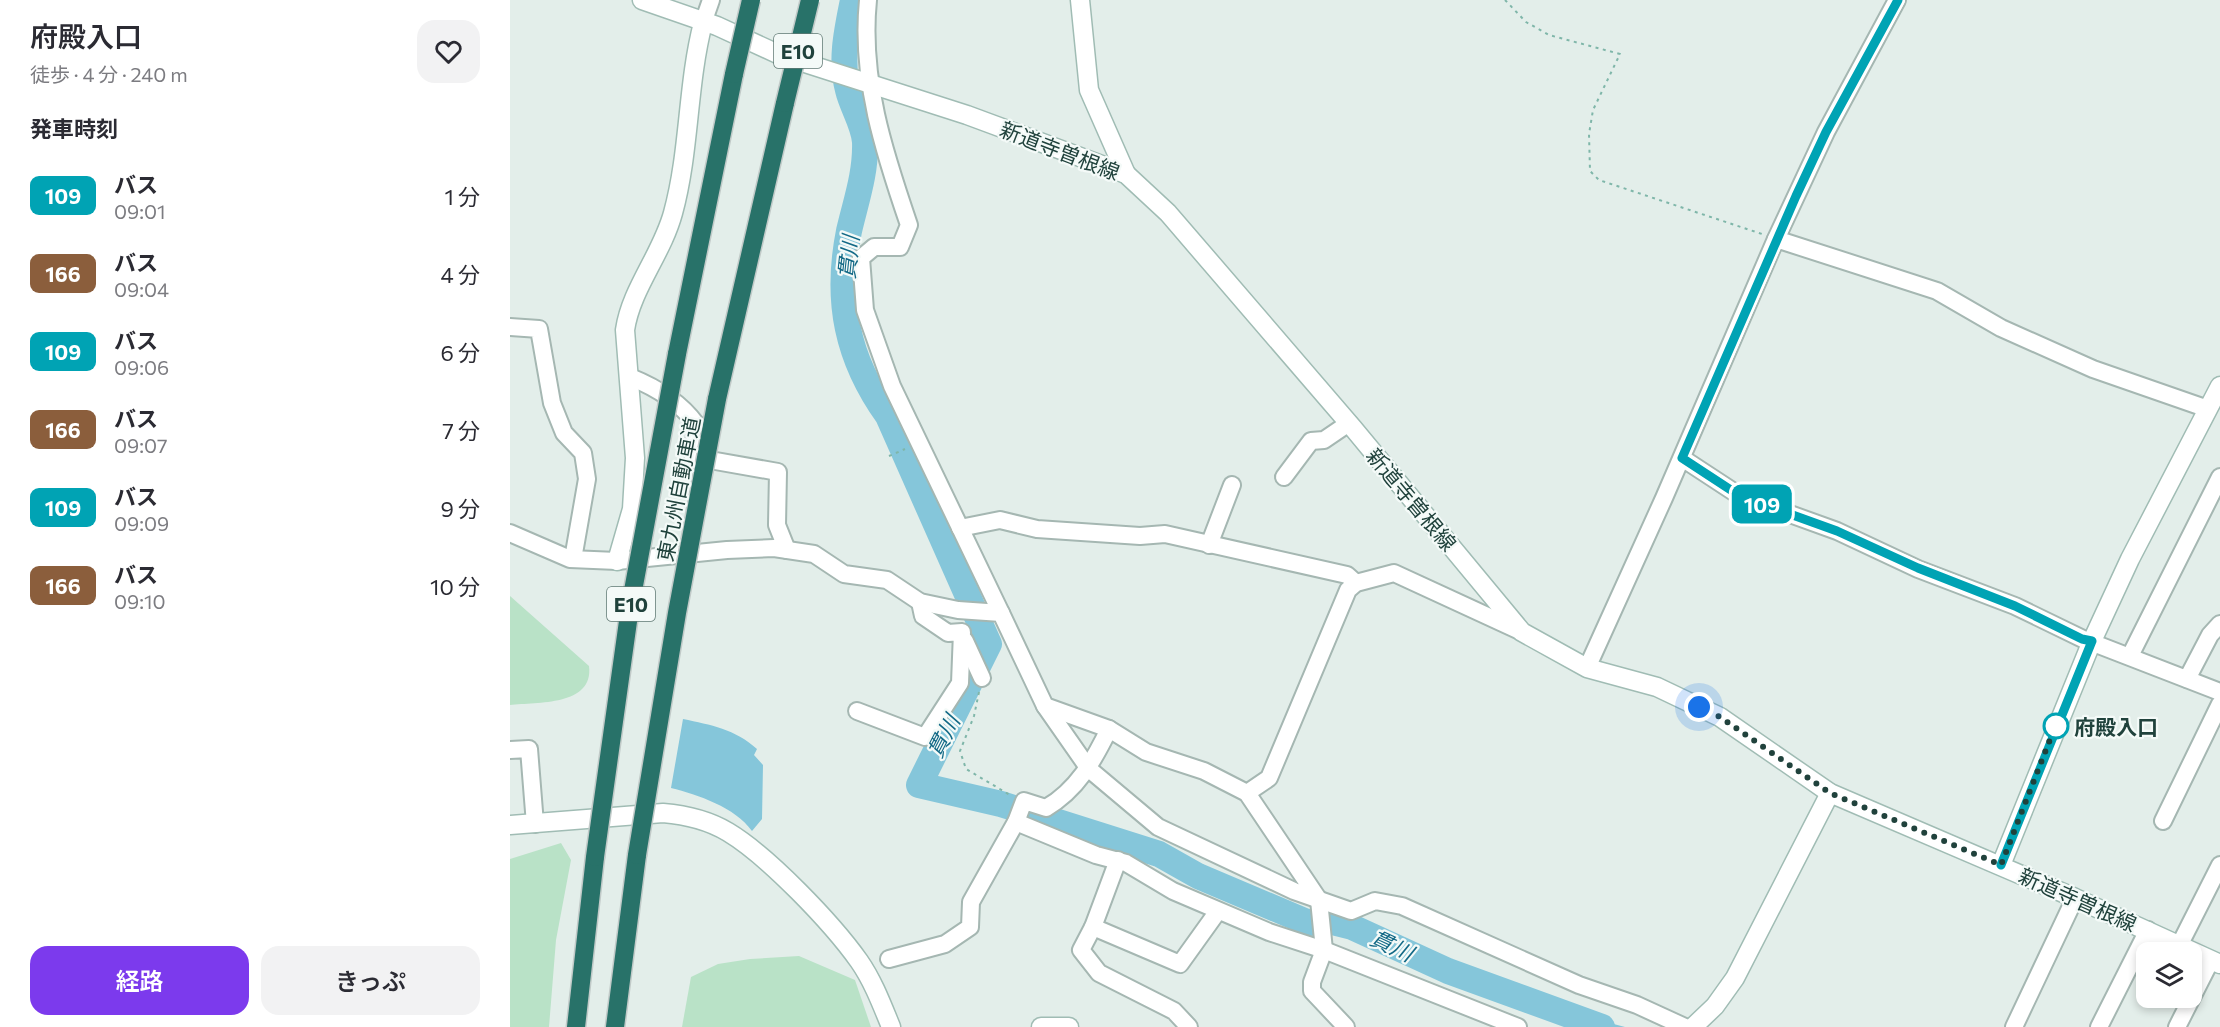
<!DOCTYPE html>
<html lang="ja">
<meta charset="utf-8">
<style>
body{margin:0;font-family:Commissioner,"Noto Sans JP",sans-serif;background:#f2f2f3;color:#2b2b33;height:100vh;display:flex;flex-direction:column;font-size:22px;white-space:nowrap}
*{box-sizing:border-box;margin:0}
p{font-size:20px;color:#7c7c81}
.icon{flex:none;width:33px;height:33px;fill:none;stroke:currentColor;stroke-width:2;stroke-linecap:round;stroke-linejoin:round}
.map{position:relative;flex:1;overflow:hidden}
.drawer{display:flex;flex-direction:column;background:#fff;width:510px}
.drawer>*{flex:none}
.badge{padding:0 12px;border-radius:9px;font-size:21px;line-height:39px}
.controls{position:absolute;left:1626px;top:942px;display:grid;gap:12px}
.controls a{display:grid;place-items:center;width:66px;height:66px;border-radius:12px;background:#fff;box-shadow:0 3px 9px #0003;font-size:30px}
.you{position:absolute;width:30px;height:30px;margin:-15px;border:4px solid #fff;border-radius:50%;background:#1a73e8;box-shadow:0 0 0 9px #1a73e833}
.map>.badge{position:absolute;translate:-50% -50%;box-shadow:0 0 0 3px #fff}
h2{padding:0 30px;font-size:22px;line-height:54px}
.round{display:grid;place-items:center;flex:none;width:63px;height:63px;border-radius:18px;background:#f2f2f3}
.head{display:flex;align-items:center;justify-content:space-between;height:102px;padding:0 30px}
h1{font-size:28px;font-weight:600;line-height:45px}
.primary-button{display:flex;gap:12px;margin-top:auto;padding:12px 30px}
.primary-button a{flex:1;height:69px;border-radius:18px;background:#7c3aed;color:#fff;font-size:24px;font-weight:600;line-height:69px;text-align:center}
.primary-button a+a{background:#f2f2f3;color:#2b2b33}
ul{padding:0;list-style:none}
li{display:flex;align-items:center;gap:18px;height:78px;padding:0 30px}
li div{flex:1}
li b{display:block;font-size:22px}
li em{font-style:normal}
li .badge{min-width:66px;font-weight:700;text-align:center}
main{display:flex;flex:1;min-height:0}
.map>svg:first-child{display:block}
</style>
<main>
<section class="drawer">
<div class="head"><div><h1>府殿入口</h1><p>徒歩 · 4 分 · 240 m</p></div><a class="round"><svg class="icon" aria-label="heart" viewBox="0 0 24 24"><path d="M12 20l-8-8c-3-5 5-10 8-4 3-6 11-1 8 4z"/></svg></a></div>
<h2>発車時刻</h2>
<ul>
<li><span class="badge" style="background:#00a3b4;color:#fff">109</span><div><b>バス</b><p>09:01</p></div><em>1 分</em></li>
<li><span class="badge" style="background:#8b5e3c;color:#fff">166</span><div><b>バス</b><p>09:04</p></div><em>4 分</em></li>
<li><span class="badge" style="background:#00a3b4;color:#fff">109</span><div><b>バス</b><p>09:06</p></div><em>6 分</em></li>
<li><span class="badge" style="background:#8b5e3c;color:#fff">166</span><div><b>バス</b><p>09:07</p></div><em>7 分</em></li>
<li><span class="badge" style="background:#00a3b4;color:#fff">109</span><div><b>バス</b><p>09:09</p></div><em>9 分</em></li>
<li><span class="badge" style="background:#8b5e3c;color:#fff">166</span><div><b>バス</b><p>09:10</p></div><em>10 分</em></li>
</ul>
<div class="primary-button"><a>経路</a><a>きっぷ</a></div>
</section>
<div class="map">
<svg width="1710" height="1027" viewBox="0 0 1710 1027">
<rect width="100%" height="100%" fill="#e3eeea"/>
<g fill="#b9e2c7">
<path d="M 0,596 L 79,666 C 84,706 27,702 0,705 Z"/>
<path d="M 51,843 L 61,860 L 46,940 L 39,1027 L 0,1027 L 0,859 Z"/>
<path d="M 289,956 L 345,980 L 361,1027 L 172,1027 L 181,977 L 208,964 L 240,959 Z"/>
</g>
<g fill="#85c6da">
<path d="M 173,719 C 201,725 225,729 247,749 L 244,755 L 253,765 L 252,819 L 242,831 C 225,807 188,795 161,788 Z"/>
<path d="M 1028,1004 L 1115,1027 L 1080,1027 Z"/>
</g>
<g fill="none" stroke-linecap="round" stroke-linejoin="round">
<path stroke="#85c6da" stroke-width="26" d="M 343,0 C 337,30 330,60 338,90 C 342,107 354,125 355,142 C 356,173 346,201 339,231 C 325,301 337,359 378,416 L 479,644 L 409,785 L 491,804 L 649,854 L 688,876 L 799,923 L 822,922 L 842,927 L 938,971 L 1092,1027"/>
<defs>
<g id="street">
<path d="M 358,0 C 350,79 374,152 399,225 L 390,247 L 364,247 L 351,258 L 355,310 L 382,386 L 491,613"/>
<path d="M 193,23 L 201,0"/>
<path d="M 1266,239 L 1427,291 L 1491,328 L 1583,369 L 1698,409"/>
<path d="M 0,327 L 29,329 L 42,403 L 54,433 L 73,453 L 77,479 L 63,559"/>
<path d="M 120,377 C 145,387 170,402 186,424 L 183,457 L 268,472 L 267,525 L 277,550"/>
<path d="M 1172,458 L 1230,496 L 1327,531 L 1408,569 L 1505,606 L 1573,639 L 1710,692"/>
<path d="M 774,477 L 801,441 L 814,440 L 839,423"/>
<path d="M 450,528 L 490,520 L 527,529 L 630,536 L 655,534 L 837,575 L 846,583"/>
<path d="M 0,533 L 60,559 L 107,561 L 217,550 L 264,548 L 304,554 L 334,574 L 377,580 L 410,602 L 448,610 L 491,613 L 535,706 L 599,729 L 636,752 L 694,771 L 737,793 L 809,900 L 814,950 L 802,982 L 802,991 L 836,1027"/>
<path d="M 699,545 L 722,485"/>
<path d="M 455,641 L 472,678"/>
<path d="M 1620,656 L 1710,477"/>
<path d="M 1077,668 L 1154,498 L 1266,239 L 1316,132 L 1387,0"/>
<path d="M 1677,679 L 1700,635 L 1710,624"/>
<path d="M 535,706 L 579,769 L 648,827 L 784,891 L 841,911 L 865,901 L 892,906 L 1069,985 L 1127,1005 L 1175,1027"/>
<path d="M 347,711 L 415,737 L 450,683 L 452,632 L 438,633 L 413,616 L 410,602"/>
<path d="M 0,750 L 19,749 L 25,824"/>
<path d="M 737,793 L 759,778 L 838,590 L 846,583 L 884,573 L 1012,632"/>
<path d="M 1653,821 L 1710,704"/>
<path d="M 506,822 L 586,855 L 616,863 L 663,891 L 759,932 L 814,950 L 1008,1027"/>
<path d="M 608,860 L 583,927 L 571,950 L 589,973 L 664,1011 L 679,1027"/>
<path d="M 583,927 L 670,964 L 708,911"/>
<path d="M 1670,944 L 1710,865"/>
<path d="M 379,959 L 435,944 L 460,927 L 461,902 L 506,822 L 514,801 L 536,808 C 567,790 584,760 599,729"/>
<path d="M 1504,1027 L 1565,898"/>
<path d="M 1589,1027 L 1638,930"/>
<path d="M 1667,1027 L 1701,960"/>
</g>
<g id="secondary">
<path d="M 132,0 L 207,26 L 270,55 L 457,115 L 616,174 L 658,213 L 843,428 L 1012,632 L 1077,668 L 1147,687 L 1210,717 L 1320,793 L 1565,898 L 1710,964"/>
<path d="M 570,0 L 579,90 L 616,174"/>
<path d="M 107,561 L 122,509 L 125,458 L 115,330 C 121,289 152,254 163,213 C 180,151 177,85 193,23"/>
<path d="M 0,825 L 153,813 C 177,815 198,820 218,832 C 258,856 322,923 349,961 C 363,981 372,1005 381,1027"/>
<path d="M 1491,865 L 1582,641 L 1620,559 L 1710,386"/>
<path d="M 531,1027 L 559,1027"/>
<path d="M 1183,1027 L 1205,1006 L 1225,978 L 1320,793"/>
</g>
<g id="highway">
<path d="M 167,354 L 224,74"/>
<path d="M 207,399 L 275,103"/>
<path d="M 66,1027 L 85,857"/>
<path d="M 105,1027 L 127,855"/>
</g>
</defs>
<use href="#street" stroke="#a5b7b2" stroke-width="20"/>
<use href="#secondary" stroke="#a0bcb4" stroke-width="21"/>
<use href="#highway" stroke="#c1cac8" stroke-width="21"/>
<g stroke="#7fb6a9" stroke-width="2" stroke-dasharray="3 4.5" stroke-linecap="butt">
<path d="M 995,0 L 1016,22 L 1039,35 L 1110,54 L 1083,110 L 1079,134 L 1080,171 L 1089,180 L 1252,234"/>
<path d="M 379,456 L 395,449"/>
<path d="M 469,692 L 464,716 L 450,751 L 456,769 L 500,795"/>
</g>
<use href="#street" stroke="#fff" stroke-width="16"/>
<use href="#secondary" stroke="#fff" stroke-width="18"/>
<use href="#highway" stroke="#287269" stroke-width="18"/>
<defs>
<g id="highway-bridge">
<path d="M 224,74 L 241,0"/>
<path d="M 275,103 L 300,0"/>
<path d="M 127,855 L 167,613 L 207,399"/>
<path d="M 85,857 L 120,607 L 167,354"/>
</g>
</defs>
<use href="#highway-bridge" stroke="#c1cac8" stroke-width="21" stroke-linecap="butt"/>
<use href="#highway-bridge" stroke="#287269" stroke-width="18"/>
</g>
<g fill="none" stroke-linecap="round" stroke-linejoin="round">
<defs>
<path id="line" d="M 1388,0 L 1316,132 L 1286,196 L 1172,458 L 1230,496 L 1327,531 L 1408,568 L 1505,606 L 1572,639 L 1582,641 L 1491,865"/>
</defs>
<use href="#line" stroke="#fff" stroke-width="14"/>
<use href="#line" stroke="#00a3b4" stroke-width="9"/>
<path stroke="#20423c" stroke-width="6" stroke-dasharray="0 10.8" d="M 1189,707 L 1210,717 L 1320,793 L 1491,865 L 1548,719 L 1546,726"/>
</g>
<circle fill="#fff" stroke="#00a3b4" stroke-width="3" cx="1546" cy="726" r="12"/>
<g text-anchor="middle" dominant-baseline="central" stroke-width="4.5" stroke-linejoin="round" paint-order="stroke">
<g fill="#f4faf8" stroke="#607974" stroke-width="1.5">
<rect x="264" y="34" width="48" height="34" rx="4.5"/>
<rect x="97" y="587" width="48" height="34" rx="4.5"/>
</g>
<g font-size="20" font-weight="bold" fill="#20423c">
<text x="288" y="51">E10</text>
<text x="121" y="604">E10</text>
</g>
<g font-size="21" fill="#20423c" stroke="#f4faf8">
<text transform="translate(550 150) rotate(21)">新道寺曽根線</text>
<text transform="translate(168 489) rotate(-79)">東九州自動車道</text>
<text transform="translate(902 499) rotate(50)">新道寺曽根線</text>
<text transform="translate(1568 899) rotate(24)">新道寺曽根線</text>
</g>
<g font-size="21" font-weight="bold" fill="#20423c" stroke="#f4faf8" text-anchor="start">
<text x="1564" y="726">府殿入口</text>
</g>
<g font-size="22" font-style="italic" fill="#126986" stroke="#f4faf8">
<text transform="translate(338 257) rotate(-84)">貫川</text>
<text transform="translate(433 736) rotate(-63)">貫川</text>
<text transform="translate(882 945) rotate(25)">貫川</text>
</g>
</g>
</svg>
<div class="controls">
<a><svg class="icon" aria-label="layers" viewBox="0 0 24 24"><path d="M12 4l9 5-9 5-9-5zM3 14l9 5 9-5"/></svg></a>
</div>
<div class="you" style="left:1189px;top:707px"></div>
<b class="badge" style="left:1252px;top:504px;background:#00a3b4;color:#fff">109</b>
</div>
</main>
